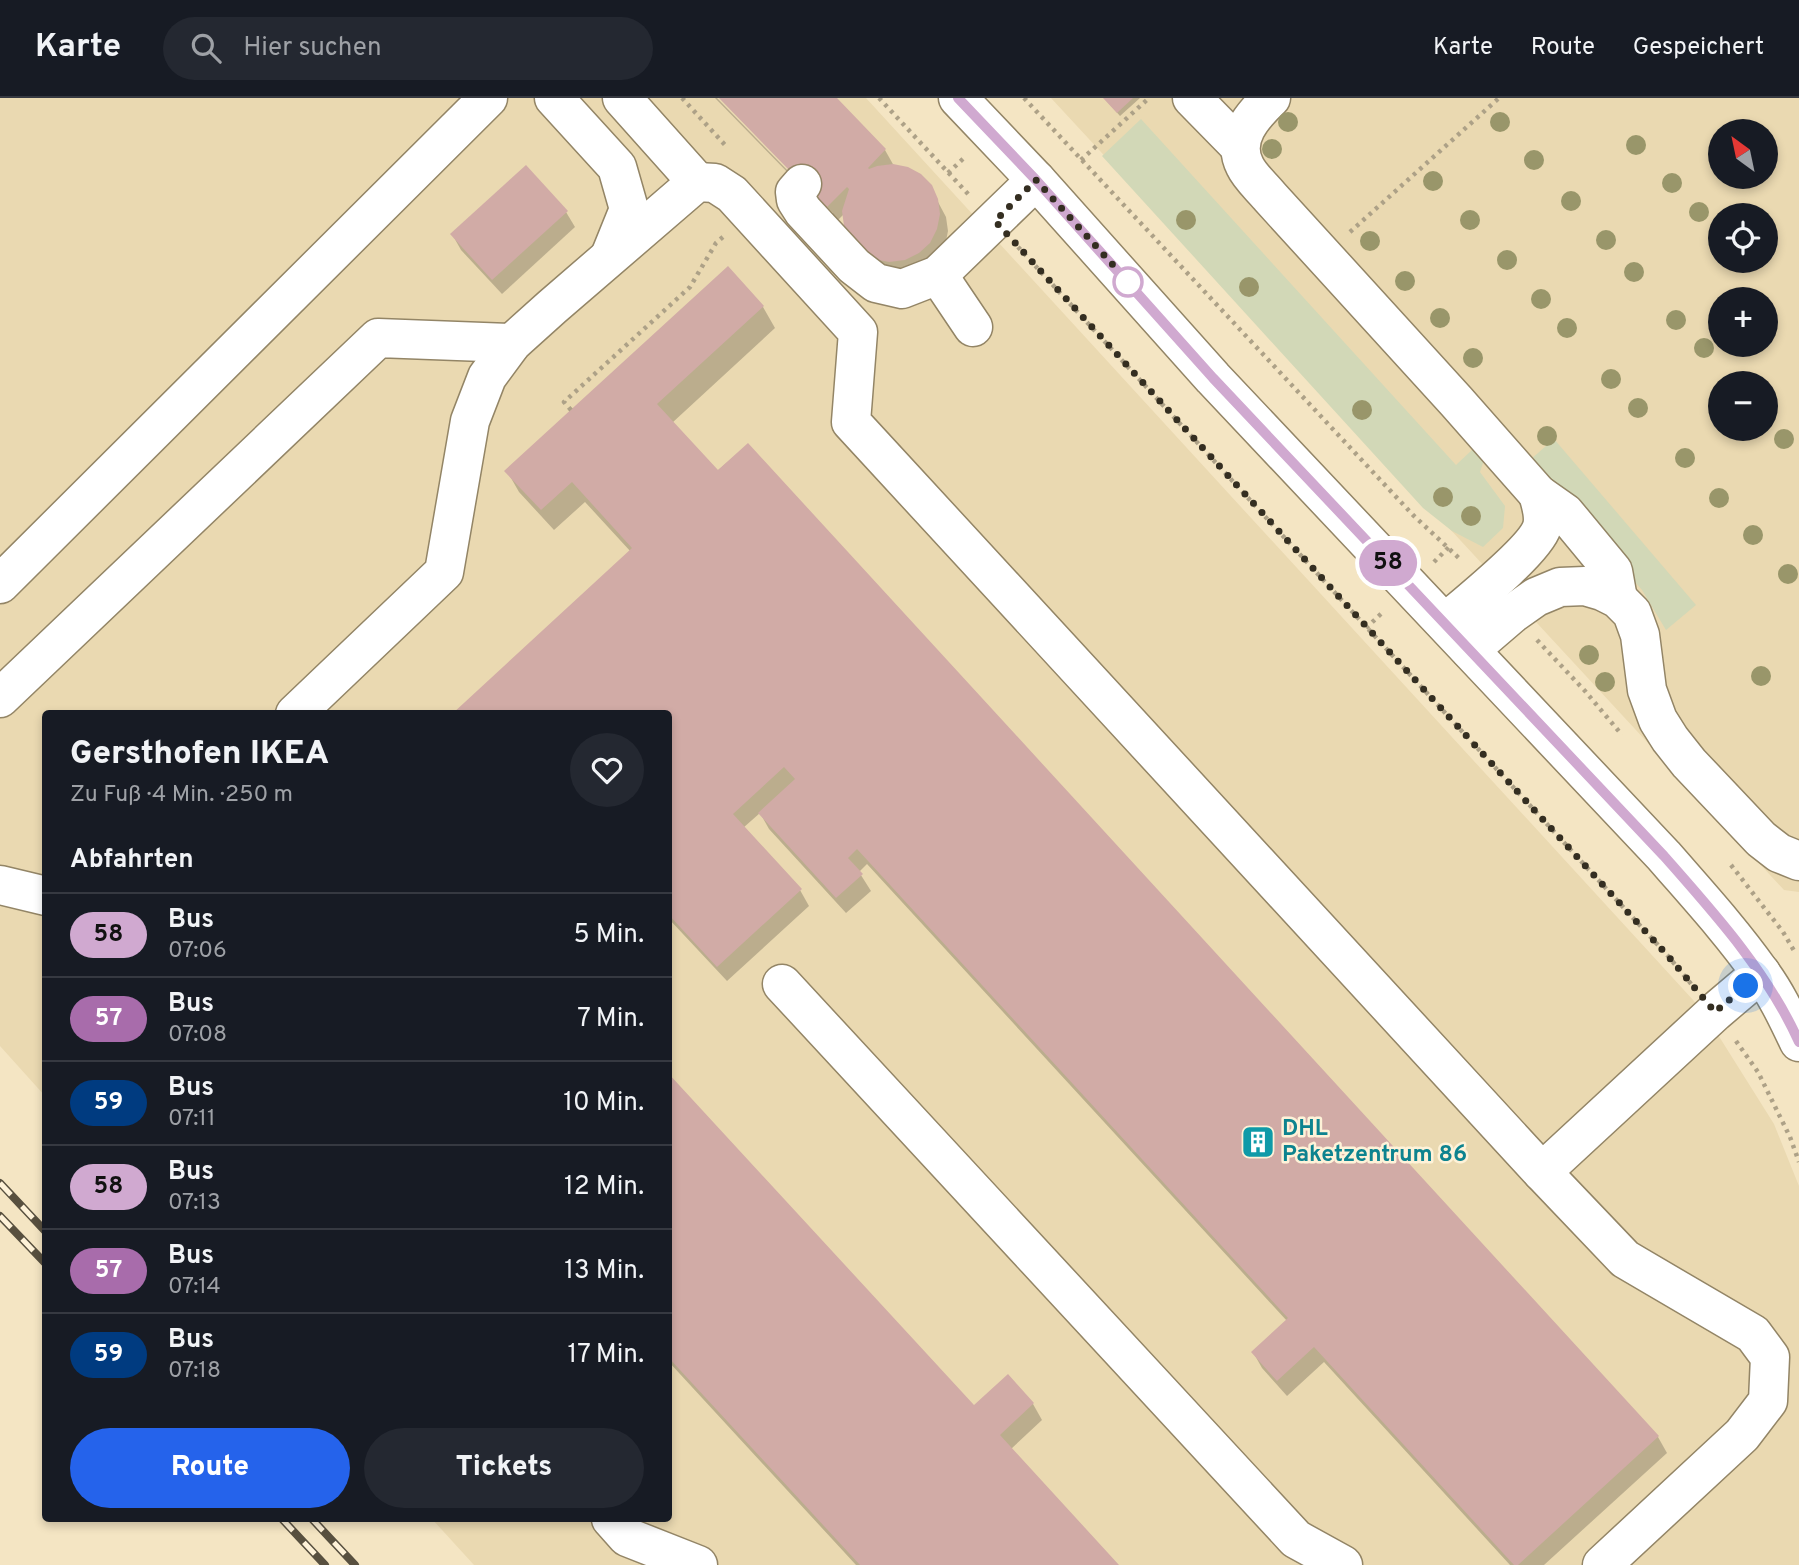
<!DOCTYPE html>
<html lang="de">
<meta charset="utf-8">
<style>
body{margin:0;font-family:Overpass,sans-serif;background:#242831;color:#f1f3f6;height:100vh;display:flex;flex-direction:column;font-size:26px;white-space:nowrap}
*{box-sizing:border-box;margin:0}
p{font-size:23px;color:#9ea1a6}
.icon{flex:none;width:38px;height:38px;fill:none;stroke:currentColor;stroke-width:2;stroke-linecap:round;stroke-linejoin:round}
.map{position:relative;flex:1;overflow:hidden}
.side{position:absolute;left:42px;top:612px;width:630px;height:812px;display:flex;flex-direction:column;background:#171b24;border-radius:7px;box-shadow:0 4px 10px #0003}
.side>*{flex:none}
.badge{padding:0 14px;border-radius:23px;font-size:24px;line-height:46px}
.needle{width:46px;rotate:327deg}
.controls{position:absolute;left:1708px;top:21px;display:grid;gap:14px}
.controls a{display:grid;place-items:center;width:70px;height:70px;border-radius:50%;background:#171b24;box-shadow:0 4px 10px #0003;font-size:35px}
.you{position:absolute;width:35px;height:35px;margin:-18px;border:5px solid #fff;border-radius:50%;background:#1a73e8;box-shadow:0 0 0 10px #1a73e833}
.map>.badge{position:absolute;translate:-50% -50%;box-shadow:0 0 0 4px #fff}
h2{padding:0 28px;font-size:26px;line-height:63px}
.round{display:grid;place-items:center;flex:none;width:74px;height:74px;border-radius:37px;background:#242831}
.headline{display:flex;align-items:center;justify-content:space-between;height:119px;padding:0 28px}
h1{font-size:33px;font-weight:800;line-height:52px}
.cta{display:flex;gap:14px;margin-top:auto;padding:14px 28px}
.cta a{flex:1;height:80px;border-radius:42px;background:#2563eb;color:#fff;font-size:28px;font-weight:800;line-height:80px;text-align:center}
.cta a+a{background:#242831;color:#f1f3f6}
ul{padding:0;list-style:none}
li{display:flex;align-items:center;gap:21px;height:84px;padding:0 28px;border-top:2px solid #363941}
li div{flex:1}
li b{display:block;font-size:26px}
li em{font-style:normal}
li .badge{min-width:77px;font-weight:700;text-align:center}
header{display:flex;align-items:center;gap:42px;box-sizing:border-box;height:98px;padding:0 35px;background:#171b24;border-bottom:2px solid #363941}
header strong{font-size:33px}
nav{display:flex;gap:38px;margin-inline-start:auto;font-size:24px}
.search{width:490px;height:63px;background:#242831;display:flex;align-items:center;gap:18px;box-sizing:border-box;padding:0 24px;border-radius:38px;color:#9ea1a6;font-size:26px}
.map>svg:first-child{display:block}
</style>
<header>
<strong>Karte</strong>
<div class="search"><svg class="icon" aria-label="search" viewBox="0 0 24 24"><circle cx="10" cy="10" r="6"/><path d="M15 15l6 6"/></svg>Hier suchen</div>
<nav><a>Karte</a><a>Route</a><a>Gespeichert</a></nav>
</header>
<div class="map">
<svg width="1799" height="1467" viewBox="0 0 1799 1467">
<rect width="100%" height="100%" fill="#f4e5c3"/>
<g fill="#ead9b1" fill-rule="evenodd">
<path d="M 0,0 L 866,0 L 1694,903 L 1720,940 L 1774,1026 L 1799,1088 L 1799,1467 L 474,1467 L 432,1421 L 668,1421 L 668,616 L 46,616 L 45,998 L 0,948 Z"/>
<path d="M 1051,0 L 1799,0 L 1799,794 L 1784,792 ZM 1720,33 L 1766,33 L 1766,79 L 1720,79 ZM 1720,117 L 1766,117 L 1766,163 L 1720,163 ZM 1720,201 L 1766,201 L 1766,247 L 1720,247 ZM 1720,285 L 1766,285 L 1766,331 L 1720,331 Z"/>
</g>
<g fill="#d2d8b7">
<path d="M 1141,21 L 1456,367 L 1473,351 L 1484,362 L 1480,374 L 1505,408 L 1503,430 L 1483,449 L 1452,433 L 1423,410 L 1102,58 Z"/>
<path d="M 1554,341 L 1696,507 L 1666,532 L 1642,492 L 1530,362 Z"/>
</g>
<g fill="#0003">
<path d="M 715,0 L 717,0 L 831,117 L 833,115 L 722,0 L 834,0 L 885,52 L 894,68 L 930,89 L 946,119 L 948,133 L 945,148 L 938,161 L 885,176 L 844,116 L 836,124 Z"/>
<path d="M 1102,0 L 1140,0 L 1120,18 L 1104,0 Z"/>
<path d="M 566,114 L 575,129 L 502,196 L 461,152 L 452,136 Z"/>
<path d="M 727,171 L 763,209 L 775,230 L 672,325 L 717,373 L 748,347 L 1658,1339 L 1667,1355 L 1544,1467 L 1510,1467 L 1324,1264 L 1287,1298 L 1262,1270 L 1253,1254 L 1287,1223 L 867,766 L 859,774 L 871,793 L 846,815 L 769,731 L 760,715 L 743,730 L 800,792 L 809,808 L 727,883 L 668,820 L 668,616 L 455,616 L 631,454 L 585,404 L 554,432 L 519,394 L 507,373 Z"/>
<path d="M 668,978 L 974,1310 L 1033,1306 L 1042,1322 L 1011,1351 L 1117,1467 L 856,1467 L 668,1263 Z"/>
</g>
<g fill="#d1aba6">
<path d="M 719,0 L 837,0 L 886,51 L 868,70 L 869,71 L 877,68 L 893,66 L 908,69 L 921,76 L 932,87 L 938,101 L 940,116 L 937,131 L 930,145 L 919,155 L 905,162 L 889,164 L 874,161 L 851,142 L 844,128 L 842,113 L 849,91 L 847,89 L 826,110 Z"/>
<path d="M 1103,0 L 1133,0 L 1117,15 Z"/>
<path d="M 526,67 L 568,113 L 492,182 L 450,136 Z"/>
<path d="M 728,168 L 764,208 L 657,306 L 718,372 L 748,345 L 1659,1338 L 1518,1467 L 1514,1467 L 1314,1249 L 1277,1283 L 1251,1254 L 1288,1220 L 857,751 L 848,760 L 863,776 L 836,800 L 758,715 L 795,681 L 784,669 L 733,716 L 802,791 L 717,869 L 668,816 L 668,616 L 452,616 L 632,450 L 572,384 L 541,412 L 504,373 Z"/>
<path d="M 668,975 L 974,1307 L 1008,1276 L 1034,1305 L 1000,1337 L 1119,1467 L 860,1467 L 668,1259 Z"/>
</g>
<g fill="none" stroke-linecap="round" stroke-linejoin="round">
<defs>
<g id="minor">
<path d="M 554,0 L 617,69 L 629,111 L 610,158"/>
<path d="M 622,0 L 697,84"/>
<path d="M 958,0 L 1036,82 L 1213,280 L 1664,758 C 1697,796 1731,833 1760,874 C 1776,895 1788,921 1799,944"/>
<path d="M 1192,0 L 1240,49"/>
<path d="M 1271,0 C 1253,17 1231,41 1245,68 C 1250,79 1262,89 1270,99 L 1456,303 L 1538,396 L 1565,415 L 1613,473 L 1618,501"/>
<path d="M 802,86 L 795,94 L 796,102 L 803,113 L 854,168 L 876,185 L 902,191 L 938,177 L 1036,82"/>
<path d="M 938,177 L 973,229"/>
<path d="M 0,486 L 488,0"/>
<path d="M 1445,525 C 1466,507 1535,452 1542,429 C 1545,418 1541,407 1538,396"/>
<path d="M 1470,552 L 1512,516 L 1536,499 L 1560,489 L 1585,488 L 1602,493 L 1618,501 L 1632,515 L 1640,537 L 1647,592 L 1658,622 L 1670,641 L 1689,665 L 1761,741 L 1779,755 L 1799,763"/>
<path d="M 0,600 L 378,240 L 512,245"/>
<path d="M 295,616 L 444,474 L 470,323 L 487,279 L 512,245 L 552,209 L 697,84 L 715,85 L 732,96 L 858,234 L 851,324 L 1542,1074 L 1625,1161 L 1753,1236 L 1770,1259 L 1768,1303 L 1742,1337 L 1602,1467"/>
<path d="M 0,787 L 46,798"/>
<path d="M 782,886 L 1296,1441 L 1343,1467"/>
<path d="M 1542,1074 L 1715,914 L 1761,875"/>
<path d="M 611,1421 L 627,1439 L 698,1467"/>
</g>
</defs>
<use href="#minor" stroke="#938566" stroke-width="41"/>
<g stroke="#ada187" stroke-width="4.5" stroke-dasharray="3.5 5" stroke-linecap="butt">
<path d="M 682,0 L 726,48"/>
<path d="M 879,0 L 969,97"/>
<path d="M 1024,0 L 1413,417 L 1461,462"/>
<path d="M 1081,62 L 1149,0"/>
<path d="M 948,75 L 965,59"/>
<path d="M 1350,134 L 1499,0"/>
<path d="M 1018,149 L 1668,858 L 1692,887"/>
<path d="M 571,312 L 564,304 L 690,189 L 716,145 L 724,138"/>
<path d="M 1434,464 L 1449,449"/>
<path d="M 1366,530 L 1383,514"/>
<path d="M 1537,542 L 1585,593 L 1622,637"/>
<path d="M 1731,767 L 1783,834 L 1796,856"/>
<path d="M 1736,943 L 1758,974 L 1790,1039 L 1799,1064"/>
</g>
<use href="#minor" stroke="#fff" stroke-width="38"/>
<defs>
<g id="rail">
<path d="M 0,1085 L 46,1134"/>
<path d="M 0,1118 L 46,1166"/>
<path d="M 282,1421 L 325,1467"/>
<path d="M 312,1421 L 355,1467"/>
</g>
</defs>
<use href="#rail" stroke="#58503f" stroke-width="8"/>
<use href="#rail" stroke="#fef2d8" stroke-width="5" stroke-dasharray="16" stroke-linecap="butt"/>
</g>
<g fill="#99966a">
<circle cx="1288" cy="24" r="10"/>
<circle cx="1500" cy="24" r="10"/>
<circle cx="1636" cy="47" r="10"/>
<circle cx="1272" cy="51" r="10"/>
<circle cx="1534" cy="62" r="10"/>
<circle cx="1433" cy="83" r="10"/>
<circle cx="1672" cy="85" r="10"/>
<circle cx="1571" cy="103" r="10"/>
<circle cx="1699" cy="114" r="10"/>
<circle cx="1186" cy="122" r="10"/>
<circle cx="1470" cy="122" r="10"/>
<circle cx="1606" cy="142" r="10"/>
<circle cx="1370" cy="143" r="10"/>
<circle cx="1507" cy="162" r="10"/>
<circle cx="1634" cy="174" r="10"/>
<circle cx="1405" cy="183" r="10"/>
<circle cx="1249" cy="189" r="10"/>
<circle cx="1541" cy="201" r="10"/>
<circle cx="1440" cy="220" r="10"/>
<circle cx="1676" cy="222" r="10"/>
<circle cx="1567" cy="230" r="10"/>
<circle cx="1704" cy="250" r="10"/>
<circle cx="1473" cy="260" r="10"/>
<circle cx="1611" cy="281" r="10"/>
<circle cx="1638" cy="310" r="10"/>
<circle cx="1362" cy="312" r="10"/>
<circle cx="1547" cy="338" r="10"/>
<circle cx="1784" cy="341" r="10"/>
<circle cx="1685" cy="360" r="10"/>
<circle cx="1443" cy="399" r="10"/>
<circle cx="1719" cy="400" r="10"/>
<circle cx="1471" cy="418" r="10"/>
<circle cx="1753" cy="437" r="10"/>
<circle cx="1788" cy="476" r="10"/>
<circle cx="1589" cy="557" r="10"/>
<circle cx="1761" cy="578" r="10"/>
<circle cx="1605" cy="584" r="10"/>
</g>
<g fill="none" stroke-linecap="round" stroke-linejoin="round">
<defs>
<path id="line" d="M 958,0 L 1036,82 L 1213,280 L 1664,758 C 1715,816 1767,873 1799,944"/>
</defs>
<use href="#line" stroke="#fff" stroke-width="16"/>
<use href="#line" stroke="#d0a9d0" stroke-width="10"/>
<path stroke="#342e21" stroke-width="7" stroke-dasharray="0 12.6" d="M 1128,184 L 1133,189 L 1036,82 L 995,123 L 1668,858 L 1715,914 L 1746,888"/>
</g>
<defs>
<symbol id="building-square" viewBox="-11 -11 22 22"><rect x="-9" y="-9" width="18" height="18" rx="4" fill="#0f9aa8" stroke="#fef2d8"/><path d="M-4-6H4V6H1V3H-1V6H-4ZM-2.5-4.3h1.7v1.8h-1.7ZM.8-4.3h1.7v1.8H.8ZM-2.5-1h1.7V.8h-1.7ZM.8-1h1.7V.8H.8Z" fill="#fff"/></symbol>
</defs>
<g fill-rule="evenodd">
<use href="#building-square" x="1239" y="1025" width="38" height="38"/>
</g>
<circle fill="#fff" stroke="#d0a9d0" stroke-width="3.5" cx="1128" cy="184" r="14"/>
<g text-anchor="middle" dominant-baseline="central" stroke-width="5" stroke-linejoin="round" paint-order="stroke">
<g font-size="23" font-weight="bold" fill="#0d838f" stroke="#fef2d8" text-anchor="start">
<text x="1282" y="1031">DHL<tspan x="1282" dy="26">Paketzentrum 86</tspan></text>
</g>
</g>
</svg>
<div class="controls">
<a><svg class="needle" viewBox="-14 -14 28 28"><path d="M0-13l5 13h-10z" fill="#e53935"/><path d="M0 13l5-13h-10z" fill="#9ea1a6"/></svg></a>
<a><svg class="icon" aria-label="locate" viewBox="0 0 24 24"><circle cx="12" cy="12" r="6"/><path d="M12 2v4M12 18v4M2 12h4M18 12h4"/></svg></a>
<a>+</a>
<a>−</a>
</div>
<div class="you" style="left:1746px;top:888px"></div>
<b class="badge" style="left:1388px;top:465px;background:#d0a9d0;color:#111">58</b>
<section class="side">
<div class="headline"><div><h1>Gersthofen IKEA</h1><p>Zu Fuß · 4 Min. · 250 m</p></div><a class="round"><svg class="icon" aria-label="heart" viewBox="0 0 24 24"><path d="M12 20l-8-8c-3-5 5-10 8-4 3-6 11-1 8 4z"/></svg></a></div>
<h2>Abfahrten</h2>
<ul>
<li><span class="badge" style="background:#d0a9d0;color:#111">58</span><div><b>Bus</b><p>07:06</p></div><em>5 Min.</em></li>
<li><span class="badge" style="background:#a86cab;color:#fff">57</span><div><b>Bus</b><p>07:08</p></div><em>7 Min.</em></li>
<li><span class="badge" style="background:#003b80;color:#fff">59</span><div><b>Bus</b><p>07:11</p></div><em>10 Min.</em></li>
<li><span class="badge" style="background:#d0a9d0;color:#111">58</span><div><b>Bus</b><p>07:13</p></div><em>12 Min.</em></li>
<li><span class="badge" style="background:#a86cab;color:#fff">57</span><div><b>Bus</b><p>07:14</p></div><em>13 Min.</em></li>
<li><span class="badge" style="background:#003b80;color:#fff">59</span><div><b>Bus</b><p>07:18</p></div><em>17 Min.</em></li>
</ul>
<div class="cta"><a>Route</a><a>Tickets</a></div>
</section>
</div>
